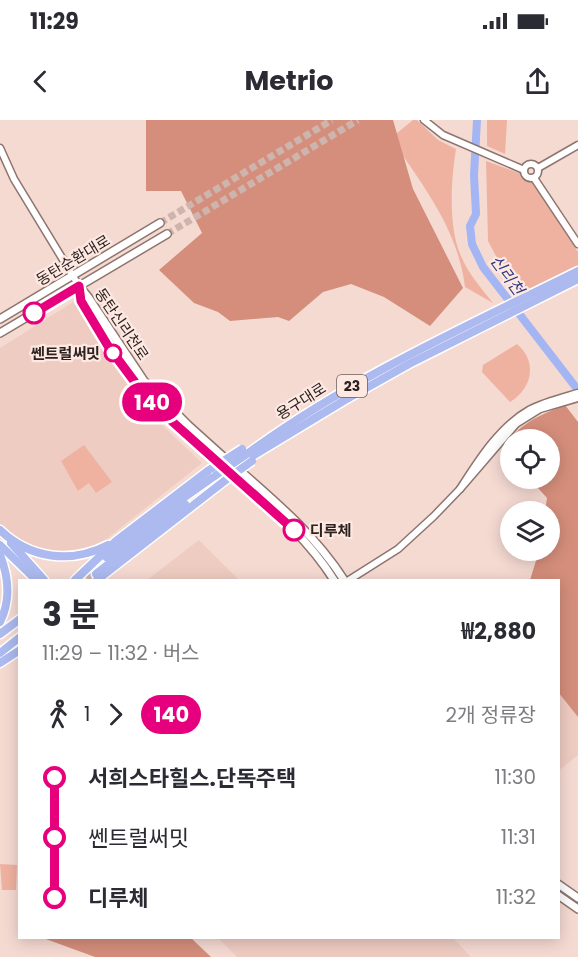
<!DOCTYPE html>
<html lang="ko">
<meta charset="utf-8">
<style>
body{margin:0;font-family:Poppins,"Noto Sans KR",sans-serif;background:#f7f7f7;color:#2b2b33;height:100vh;display:flex;flex-direction:column;font-size:22px;white-space:nowrap}
*{box-sizing:border-box;margin:0}
p{font-size:20px;color:#7c7c81}
.icon{flex:none;width:33px;height:33px;fill:none;stroke:currentColor;stroke-width:2;stroke-linecap:round;stroke-linejoin:round}
.map{position:relative;flex:1;overflow:hidden}
.drawer{position:absolute;left:18px;top:459px;width:542px;height:360px;display:flex;flex-direction:column;background:#fff;border-radius:0px;box-shadow:0 3px 15px #0003}
.drawer>*{flex:none}
.badge{padding:0 12px;border-radius:20px;font-size:21px;line-height:39px}
.buttons{position:absolute;left:500px;top:309px;display:grid;gap:12px}
.buttons a{display:grid;place-items:center;width:60px;height:60px;border-radius:50%;background:#fff;box-shadow:0 3px 15px #0003;font-size:30px}
.map>.badge{position:absolute;translate:-50% -50%;box-shadow:0 0 0 3px #fff}
.legs{display:flex;align-items:center;gap:9px;height:66px;padding:0 24px;font-size:20px}
.legs p{margin-inline-start:auto}
.headline{display:flex;align-items:center;justify-content:space-between;height:102px;padding:0 24px}
h1{font-size:33px;font-weight:700;line-height:45px}
ul{padding:0 24px;list-style:none}
li{display:flex;align-items:center;gap:21px;height:60px;font-size:22px}
li i{display:grid;place-items:center;width:9px;height:100%;margin:0 8px;background:currentColor}
li i::after{content:'';width:15px;height:15px;margin:-8px;border:4px solid;border-radius:50%;background:#fff}
li p{margin-inline-start:auto}
li:first-child i{background:linear-gradient(#0000 50%,currentColor 0)}
li:last-child i{background:linear-gradient(currentColor 50%,#0000 0)}
.status{display:flex;justify-content:space-between;align-items:center;height:42px;padding:0 30px;background:#fff;direction:ltr}
.status svg{height:16px;fill:currentColor}
header{display:flex;justify-content:space-between;align-items:center;height:78px;padding:0 24px;background:#fff;font-size:27px;font-weight:700}
.map>svg:first-child{display:block}
</style>
<div class="status"><b>11:29</b><svg viewBox="0 0 49 12"><path d="M0 12V9h3v3zM5 12V6h3v6zM10 12V3h3v9zM15 12V0h3v12zM26 1h20v11H26zM47 4h2v5h-2z"/></svg></div>
<header><svg class="icon" aria-label="back" viewBox="0 0 24 24"><path d="M15 5l-7 7 7 7"/></svg>Metrio<svg class="icon" aria-label="share" viewBox="0 0 24 24"><path d="M12 15V3M7 8l5-5 5 5M5 13v7h14v-7"/></svg></header>
<div class="map">
<svg width="578" height="837" viewBox="0 0 578 837">
<rect width="100%" height="100%" fill="#f5dad2"/>
<g fill="#efccc2">
<path d="M 78,179 L 129,268 L 144,288 L 202,343 L 99,425 L 74,434 L 62,436 L 21,426 L 0,403 L 0,228 Z"/>
<path d="M 199,420 L 239,460 L 147,460 Z"/>
<path d="M 558,572 L 578,597 L 578,635 L 558,651 Z"/>
<path d="M 218,818 L 453,818 L 471,837 L 237,837 Z"/>
</g>
<g fill="#efb2a1">
<path d="M 413,0 L 417,0 L 438,20 L 456,29 C 451,60 448,107 461,136 C 468,153 481,168 493,183 L 465,167 C 458,109 423,66 391,18 Z"/>
<path d="M 487,0 L 507,0 L 505,34 L 487,26 Z"/>
<path d="M 486,41 L 524,55 L 533,63 L 578,132 L 578,150 L 527,178 L 498,140 L 488,121 Z"/>
<path d="M 517,224 C 538,242 532,269 510,282 L 482,252 L 483,245 Z"/>
<path d="M 84,325 L 112,362 L 96,373 L 89,363 L 78,371 L 61,341 Z"/>
<path d="M 0,744 L 17,745 L 16,770 L 2,770 Z"/>
</g>
<g fill="#d58e7b">
<path d="M 146,0 L 393,0 L 413,69 L 463,168 L 430,206 L 384,177 L 351,164 L 323,172 L 289,201 L 278,197 L 230,201 L 218,192 L 194,183 L 159,150 L 202,113 L 181,71 L 146,71 Z"/>
<path d="M 565,285 L 578,302 L 578,597 L 558,572 L 558,460 L 530,460 L 539,431 L 549,430 L 549,392 L 545,391 L 547,378 L 530,359 L 549,358 L 549,320 L 510,320 L 510,335 L 503,326 C 524,302 535,297 565,285 Z"/>
<path d="M 43,818 L 191,818 L 211,837 L 95,837 Z"/>
</g>
<g fill="none" stroke-linecap="round" stroke-linejoin="round">
<path stroke="#a4b5f3" stroke-width="8" d="M 477,0 L 474,55 L 476,94 L 470,106 L 472,124 L 483,147 L 578,270"/>
<g stroke="#cdb5ae" stroke-width="7" stroke-dasharray="7 3.5" stroke-linecap="butt">
<path d="M 160,103 L 332,0"/>
<path d="M 167,114 L 358,0"/>
</g>
<path stroke="#cdb5ae" stroke-width="8" stroke-dasharray="8 4" stroke-linecap="butt" d="M 88,460 L 96,454"/>
<defs>
<g id="tertiary">
<path d="M 424,0 L 443,15 L 524,50"/>
<path d="M 0,28 L 14,59 L 79,166"/>
<circle cx="531" cy="51" r="7"/>
<path d="M 538,48 L 578,25"/>
<path d="M 534,58 L 578,124"/>
<path d="M 578,273 C 561,278 544,282 529,290 C 499,307 478,341 460,369 L 516,304 L 540,289 L 578,278"/>
<path d="M 349,460 L 398,429 L 434,396 L 460,369"/>
</g>
<g id="secondary">
<path d="M 79,166 L 88,177 L 144,261 L 188,305 L 228,341"/>
<path d="M 79,168 C 82,185 91,198 100,213 C 112,233 125,253 140,270 C 165,298 194,321 222,345"/>
<path d="M 0,199 L 160,103"/>
<path d="M 0,213 L 167,114"/>
<path d="M 237,348 C 277,383 315,415 344,460"/>
<path d="M 231,352 C 269,386 307,417 334,460"/>
<path d="M 558,764 L 578,778"/>
<path d="M 558,775 L 578,789"/>
</g>
<g id="trunk">
<path d="M 247,334 C 349,259 465,207 578,151"/>
<path d="M 249,338 L 345,280 L 409,244 L 578,159"/>
<path d="M 0,410 C 30,439 71,444 108,425"/>
<path d="M 11,423 L 44,460"/>
<path d="M 0,425 L 36,460"/>
<path d="M 0,435 C 9,458 11,480 0,502"/>
<path d="M 106,437 L 155,398 L 216,355"/>
<path d="M 96,454 L 185,384"/>
<path d="M 75,460 L 116,421 L 209,350"/>
<path d="M 97,460 L 227,359"/>
<path d="M 0,514 L 20,499"/>
<path d="M 0,533 L 20,517"/>
<path d="M 0,543 L 20,530"/>
</g>
</defs>
<use href="#tertiary" stroke="#8d756e" stroke-width="9"/>
<use href="#secondary" stroke="#8d756e" stroke-width="10"/>
<use href="#trunk" stroke="#fff" stroke-width="11"/>
<use href="#tertiary" stroke="#fff" stroke-width="6"/>
<use href="#secondary" stroke="#fff" stroke-width="7"/>
<use href="#trunk" stroke="#acbaef" stroke-width="8"/>
<defs>
<g id="trunk-bridge">
<path d="M 209,350 L 242,329"/>
<path d="M 216,355 L 247,334"/>
<path d="M 227,359 L 252,341"/>
</g>
</defs>
<use href="#trunk-bridge" stroke="#fff" stroke-width="11" stroke-linecap="butt"/>
<use href="#trunk-bridge" stroke="#acbaef" stroke-width="8"/>
</g>
<g fill="none" stroke-linecap="round" stroke-linejoin="round">
<defs>
<path id="line-1" d="M 34,193 L 79,166 L 81,181 L 108,226 L 140,269 L 166,296 L 294,410"/>
</defs>
<use href="#line-1" stroke="#fff" stroke-width="14"/>
<use href="#line-1" stroke="#e6007e" stroke-width="9"/>
</g>
<g fill="#fff" stroke="#e6007e" stroke-width="3">
<circle cx="34" cy="193" r="10"/>
<circle cx="113" cy="233" r="8"/>
<circle cx="294" cy="410" r="10"/>
</g>
<g text-anchor="middle" dominant-baseline="central" stroke-width="4.5" stroke-linejoin="round" paint-order="stroke">
<rect fill="#fee8e2" stroke="#6b5d5a" stroke-width="1.5" x="337" y="255" width="30" height="22" rx="4.5"/>
<g font-size="14" font-weight="bold" fill="#2c2220">
<text x="352" y="266">23</text>
</g>
<g font-size="15" fill="#2c2220" stroke="#fee8e2">
<text transform="translate(73 140) rotate(-31)">동탄순환대로</text>
<text transform="translate(122 204) rotate(56)">동탄신리천로</text>
<text transform="translate(301 281) rotate(-32)">용구대로</text>
</g>
<g font-size="15" font-weight="bold" fill="#2c2220" stroke="#fee8e2" text-anchor="end">
<text x="100" y="233">쎈트럴써밋</text>
<text x="310" y="410" text-anchor="start">디루체</text>
</g>
<g font-size="16" font-style="italic" fill="#2e3a82" stroke="#fee8e2">
<text transform="translate(507 155) rotate(54)">신리천</text>
</g>
</g>
</svg>
<div class="buttons">
<a><svg class="icon" aria-label="locate" viewBox="0 0 24 24"><circle cx="12" cy="12" r="6"/><path d="M12 2v4M12 18v4M2 12h4M18 12h4"/></svg></a>
<a><svg class="icon" aria-label="layers" viewBox="0 0 24 24"><path d="M12 4l9 5-9 5-9-5zM3 14l9 5 9-5"/></svg></a>
</div>
<b class="badge" style="left:152px;top:282px;background:#e6007e;color:#fff">140</b>
<section class="drawer">
<div class="headline"><div><h1>3 분</h1><p>11:29 – 11:32 · 버스</p></div><b>₩2,880</b></div>
<div class="legs"><svg class="icon" aria-label="walk" viewBox="0 0 24 24"><circle cx="13" cy="4" r="2"/><path d="M13 8l-2 6 4 7M11 14l-3 7M7 12l3-4h3l4 4"/></svg>1<svg class="icon" aria-label="forward" viewBox="0 0 24 24"><path d="M9 5l7 7-7 7"/></svg><b class="badge" style="background:#e6007e;color:#fff">140</b><p>2개 정류장</p></div>
<ul>
<li><i style="color:#e6007e"></i><b>서희스타힐스.단독주택</b><p>11:30</p></li>
<li><i style="color:#e6007e"></i><span>쎈트럴써밋</span><p>11:31</p></li>
<li><i style="color:#e6007e"></i><b>디루체</b><p>11:32</p></li>
</ul>
</section>
</div>
